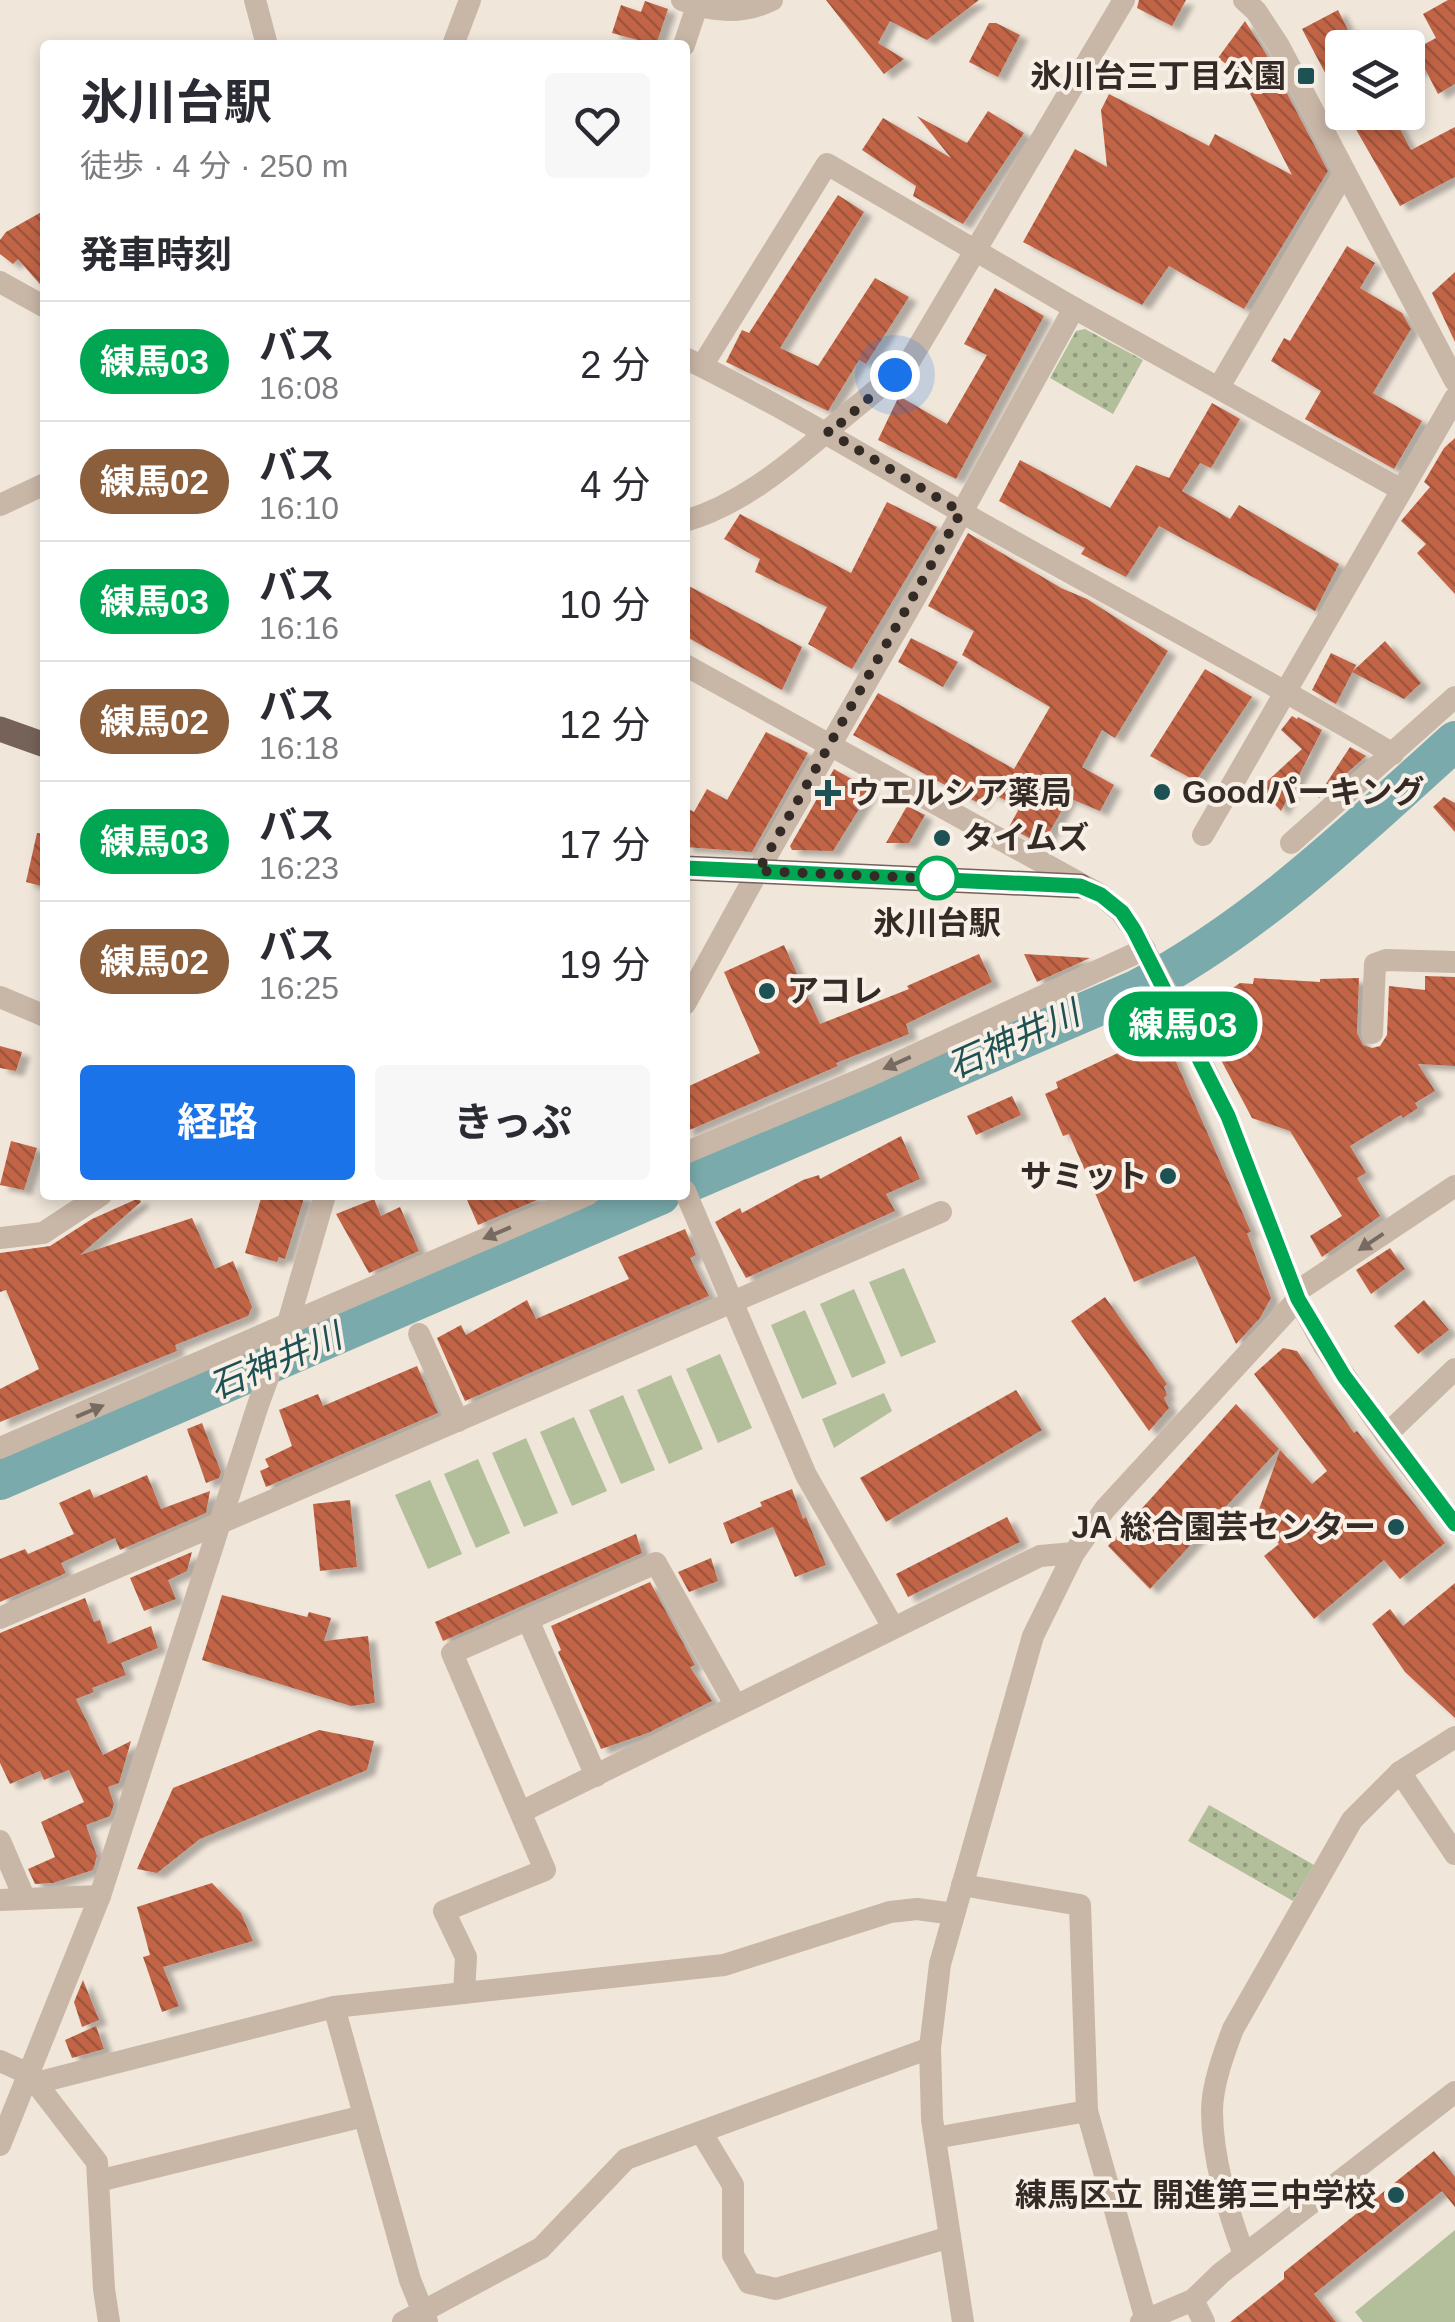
<!DOCTYPE html>
<html lang="ja">
<meta charset="utf-8">
<style>
body{margin:0;font-family:Helvetica,"Noto Sans JP",sans-serif;background:#f7f7f7;color:#2b2b33;height:100vh;display:flex;flex-direction:column;font-size:38px;white-space:nowrap}
*{box-sizing:border-box;margin:0}
p{font-size:32px;color:#7c7c81}
.icon{flex:none;width:55px;height:55px;fill:none;stroke:currentColor;stroke-width:2;stroke-linecap:round;stroke-linejoin:round}
.map{position:relative;flex:1;overflow:hidden}
.drawer{position:absolute;left:40px;top:40px;width:650px;height:1160px;display:flex;flex-direction:column;background:#fff;border-radius:10px;box-shadow:0 5px 15px #0003}
.drawer>*{flex:none}
.badge{padding:0 20px;border-radius:32px;font-size:35px;line-height:65px}
.controls{position:absolute;left:1325px;top:30px;display:grid;gap:20px}
.controls a{display:grid;place-items:center;width:100px;height:100px;border-radius:10px;background:#fff;box-shadow:0 5px 15px #0003;font-size:50px}
.you{position:absolute;width:50px;height:50px;margin:-25px;border:8px solid #fff;border-radius:50%;background:#1a73e8;box-shadow:0 0 0 15px #1a73e833}
.map>.badge{position:absolute;translate:-50% -50%;box-shadow:0 0 0 5px #fff}
h2{padding:0 40px;font-size:38px;line-height:90px}
.round{display:grid;place-items:center;flex:none;width:105px;height:105px;border-radius:10px;background:#f7f7f7}
.headline{display:flex;align-items:center;justify-content:space-between;height:170px;padding:0 40px}
h1{font-size:48px;font-weight:700;line-height:75px}
.action{display:flex;gap:20px;margin-top:auto;padding:20px 40px}
.action a{flex:1;height:115px;border-radius:10px;background:#1a73e8;color:#fff;font-size:40px;font-weight:700;line-height:115px;text-align:center}
.action a+a{background:#f7f7f7;color:#2b2b33}
ul{padding:0;list-style:none}
li{display:flex;align-items:center;gap:30px;height:120px;padding:0 40px;border-top:2px solid #e1e1e2}
li div{flex:1}
li b{display:block;font-size:38px}
li em{font-style:normal}
li .badge{min-width:110px;font-weight:700;text-align:center}
.map>svg:first-child{display:block}
</style>
<div class="map">
<svg width="1455" height="2322" viewBox="0 0 1455 2322">
<defs>
<pattern id="green-dots" width="8" height="8" patternUnits="userSpaceOnUse" patternTransform="scale(2.5)"><rect width="8" height="8" fill="#b3bf9b"/><path d="M2 2h.1M6 6h.1" fill="none" stroke="#929b7e" stroke-width="1.8" stroke-linecap="round"/></pattern>
<pattern id="building-back-hatch" width="6" height="6" patternUnits="userSpaceOnUse" patternTransform="scale(2.5)"><rect width="6" height="6" fill="#c26547"/><path d="M-1 5l2 2M0 0l6 6M5-1l2 2" fill="none" stroke="#9e533b"/></pattern>
<filter id="shadow"><feDropShadow dx="8" dy="5" stdDeviation="2.5" flood-color="#0004"/></filter>
</defs>
<rect width="100%" height="100%" fill="#f0e6da"/>
<g fill="url(#green-dots)">
<path d="M 1085,329 L 1143,360 L 1113,414 L 1050,378 L 1076,331 Z"/>
<path d="M 1209,1805 L 1314,1865 L 1293,1901 L 1188,1841 Z"/>
</g>
<g fill="#b3bf9b">
<path d="M 904,1268 L 936,1342 L 901,1357 L 869,1282 Z"/>
<path d="M 854,1289 L 886,1363 L 852,1378 L 820,1304 Z"/>
<path d="M 805,1310 L 837,1384 L 802,1399 L 771,1325 Z"/>
<path d="M 720,1354 L 752,1428 L 718,1443 L 686,1369 Z"/>
<path d="M 671,1375 L 703,1449 L 669,1464 L 637,1390 Z"/>
<path d="M 884,1393 L 892,1411 L 834,1448 L 822,1419 Z"/>
<path d="M 623,1395 L 655,1470 L 621,1484 L 589,1410 Z"/>
<path d="M 574,1417 L 607,1491 L 572,1506 L 540,1432 Z"/>
<path d="M 526,1438 L 558,1513 L 524,1527 L 492,1453 Z"/>
<path d="M 478,1459 L 510,1533 L 476,1548 L 444,1474 Z"/>
<path d="M 430,1480 L 462,1554 L 428,1569 L 395,1495 Z"/>
<path d="M 1455,2230 L 1455,2322 L 1363,2322 L 1355,2312 Z"/>
</g>
<g fill="none" stroke-linecap="round" stroke-linejoin="round">
<g stroke="#7aaaac" stroke-width="40">
<path d="M 685,1184 L 1138,989 C 1259,925 1354,832 1455,741"/>
<path d="M 0,1480 L 660,1195"/>
</g>
</g>
<g fill="url(#building-back-hatch)" filter="url(#shadow)">
<path d="M 826,0 L 979,0 L 927,40 L 890,21 L 878,43 L 904,59 L 884,74 Z"/>
<path d="M 1139,0 L 1186,0 L 1172,26 L 1137,8 Z"/>
<path d="M 1448,0 L 1455,0 L 1455,84 L 1438,94 L 1424,67 L 1408,76 L 1408,53 L 1436,38 L 1423,14 Z"/>
<path d="M 645,1 L 668,9 L 656,45 L 612,33 L 621,5 L 641,12 Z"/>
<path d="M 1338,10 L 1357,48 L 1342,48 L 1342,105 L 1302,29 Z"/>
<path d="M 1245,21 L 1266,54 L 1328,171 L 1244,309 L 1169,266 L 1142,305 L 1023,242 L 1075,149 L 1107,167 L 1101,110 L 1109,94 L 1209,146 L 1215,134 L 1292,175 L 1240,74 L 1218,58 Z"/>
<path d="M 989,23 L 996,23 L 1020,35 L 998,77 L 969,62 Z"/>
<path d="M 988,111 L 1024,133 L 963,224 L 913,196 L 916,186 L 862,150 L 883,118 L 951,158 L 917,116 L 967,143 Z"/>
<path d="M 1346,112 L 1391,112 L 1411,150 L 1455,127 L 1455,177 L 1400,206 Z"/>
<path d="M 838,195 L 864,212 L 780,348 L 818,366 L 875,278 L 909,297 L 866,364 L 859,360 L 828,411 L 726,362 L 742,330 L 749,333 Z"/>
<path d="M 45,210 L 45,290 L 18,259 L 13,264 L 0,254 L 0,240 L 6,232 Z"/>
<path d="M 1347,246 L 1375,263 L 1360,288 L 1402,313 L 1411,329 L 1373,393 L 1422,421 L 1394,469 L 1305,419 L 1321,391 L 1271,361 L 1284,338 L 1290,341 Z"/>
<path d="M 1455,272 L 1455,342 L 1432,293 Z"/>
<path d="M 995,288 L 1044,316 L 956,479 L 878,440 L 899,396 L 947,424 L 987,355 L 964,344 Z"/>
<path d="M 1212,403 L 1240,419 L 1211,468 L 1200,463 L 1182,491 L 1230,519 L 1239,505 L 1339,564 L 1315,611 L 1159,526 L 1126,577 L 1081,554 L 1085,548 L 999,501 L 1020,460 L 1110,508 L 1136,465 L 1169,478 Z"/>
<path d="M 1455,438 L 1455,594 L 1417,553 L 1426,544 L 1401,521 L 1430,487 L 1424,482 L 1444,448 Z"/>
<path d="M 887,502 L 937,527 L 852,669 L 808,644 L 827,607 L 755,572 L 760,559 L 724,539 L 740,514 L 851,573 Z"/>
<path d="M 968,533 L 1061,588 L 1087,599 L 1168,651 L 1115,738 L 1102,730 L 1082,767 L 1114,785 L 1100,811 L 1069,798 L 1042,845 L 1009,827 L 1020,807 L 988,792 L 980,804 L 853,735 L 878,693 L 1014,769 L 1050,707 L 962,655 L 974,631 L 928,606 Z"/>
<path d="M 685,584 L 802,647 L 782,690 L 685,636 Z"/>
<path d="M 911,638 L 958,662 L 943,687 L 898,662 Z"/>
<path d="M 1385,641 L 1421,683 L 1404,699 L 1352,672 Z"/>
<path d="M 1331,653 L 1356,665 L 1336,704 L 1312,690 Z"/>
<path d="M 1205,669 L 1252,697 L 1196,781 L 1150,756 Z"/>
<path d="M 1292,716 L 1297,719 L 1298,717 L 1322,730 L 1281,811 L 1260,788 L 1302,749 L 1281,730 Z"/>
<path d="M 766,732 L 808,753 L 752,852 L 685,847 L 685,807 L 694,812 L 707,789 L 727,800 Z"/>
<path d="M 1350,747 L 1366,756 L 1319,798 L 1318,796 Z"/>
<path d="M 834,769 L 871,790 L 833,851 L 792,850 L 790,846 Z"/>
<path d="M 1444,797 L 1455,803 L 1455,832 L 1433,807 Z"/>
<path d="M 907,806 L 925,815 L 909,843 L 886,843 Z"/>
<path d="M 37,833 L 45,834 L 45,887 L 26,882 Z"/>
<path d="M 784,945 L 820,1024 L 909,989 L 907,986 L 979,954 L 992,982 L 906,1024 L 909,1034 L 836,1063 L 838,1066 L 685,1132 L 685,1088 L 760,1053 L 724,972 Z"/>
<path d="M 1024,954 L 1090,958 L 1037,982 Z"/>
<path d="M 1425,976 L 1455,977 L 1455,1066 L 1418,1064 L 1435,1091 L 1415,1103 L 1418,1108 L 1403,1118 L 1401,1115 L 1350,1146 L 1366,1173 L 1357,1178 L 1380,1216 L 1322,1257 L 1310,1236 L 1342,1216 L 1290,1131 L 1252,1118 L 1214,1047 L 1217,999 L 1240,983 L 1253,984 L 1254,978 L 1320,982 L 1320,979 L 1359,978 L 1357,1033 L 1363,1045 L 1372,1048 L 1380,1046 L 1387,1035 L 1389,986 L 1425,990 Z"/>
<path d="M 1163,1032 L 1251,1232 L 1247,1233 L 1271,1298 L 1260,1318 L 1236,1344 L 1195,1256 L 1134,1282 L 1069,1134 L 1063,1136 L 1045,1094 L 1058,1088 L 1056,1082 Z"/>
<path d="M 0,1046 L 22,1052 L 16,1071 L 0,1068 Z"/>
<path d="M 1012,1096 L 1021,1115 L 976,1135 L 967,1116 Z"/>
<path d="M 901,1136 L 920,1179 L 886,1194 L 895,1211 L 746,1278 L 715,1222 L 740,1208 L 742,1213 L 803,1180 L 819,1175 L 820,1179 Z"/>
<path d="M 11,1141 L 37,1148 L 24,1190 L 0,1185 Z"/>
<path d="M 262,1195 L 305,1195 L 285,1259 L 279,1257 L 277,1262 L 245,1253 Z"/>
<path d="M 465,1195 L 549,1195 L 478,1225 Z"/>
<path d="M 139,1198 L 141,1202 L 80,1255 L 192,1218 L 215,1269 L 233,1261 L 252,1307 L 248,1316 L 175,1345 L 177,1351 L 0,1422 L 0,1389 L 39,1369 L 6,1290 L 0,1292 L 0,1253 L 50,1246 L 92,1219 Z"/>
<path d="M 374,1199 L 381,1216 L 400,1207 L 419,1251 L 369,1273 L 336,1214 Z"/>
<path d="M 685,1229 L 696,1255 L 690,1258 L 709,1296 L 465,1401 L 437,1338 L 461,1325 L 466,1335 L 527,1300 L 536,1319 L 629,1279 L 618,1257 Z"/>
<path d="M 1390,1248 L 1405,1269 L 1371,1294 L 1356,1270 Z"/>
<path d="M 1105,1297 L 1167,1384 L 1164,1387 L 1167,1395 L 1164,1398 L 1169,1408 L 1149,1431 L 1071,1321 Z"/>
<path d="M 1424,1300 L 1449,1330 L 1418,1354 L 1394,1326 Z"/>
<path d="M 1283,1348 L 1297,1351 L 1354,1433 L 1357,1431 L 1445,1543 L 1400,1579 L 1384,1560 L 1314,1619 L 1264,1556 L 1279,1544 L 1256,1518 L 1280,1450 L 1312,1484 L 1327,1471 L 1254,1374 Z"/>
<path d="M 417,1366 L 438,1413 L 266,1487 L 260,1471 L 269,1467 L 265,1459 L 292,1446 L 279,1410 L 318,1394 L 323,1406 Z"/>
<path d="M 1016,1390 L 1042,1430 L 886,1522 L 860,1478 Z"/>
<path d="M 1236,1404 L 1279,1449 L 1150,1589 L 1108,1546 Z"/>
<path d="M 202,1423 L 221,1472 L 219,1478 L 206,1483 L 187,1429 Z"/>
<path d="M 147,1475 L 161,1509 L 210,1491 L 206,1513 L 120,1550 L 115,1538 L 61,1563 L 66,1573 L 0,1602 L 0,1559 L 25,1549 L 28,1554 L 74,1534 L 59,1503 L 90,1489 L 94,1498 Z"/>
<path d="M 792,1489 L 803,1519 L 806,1517 L 826,1565 L 795,1577 L 773,1527 L 731,1544 L 723,1523 L 762,1506 L 760,1502 Z"/>
<path d="M 350,1500 L 357,1567 L 320,1571 L 313,1504 Z"/>
<path d="M 1007,1517 L 1020,1542 L 908,1597 L 896,1574 Z"/>
<path d="M 636,1534 L 642,1553 L 443,1641 L 435,1622 Z"/>
<path d="M 192,1552 L 187,1571 L 168,1580 L 176,1599 L 144,1611 L 130,1578 Z"/>
<path d="M 711,1558 L 718,1581 L 689,1592 L 678,1572 Z"/>
<path d="M 650,1582 L 695,1665 L 690,1667 L 712,1701 L 648,1733 L 601,1749 L 558,1652 L 561,1650 L 551,1626 Z"/>
<path d="M 1455,1583 L 1455,1718 L 1405,1672 L 1372,1624 L 1390,1609 L 1403,1626 Z"/>
<path d="M 222,1595 L 307,1617 L 309,1612 L 331,1618 L 324,1641 L 368,1636 L 375,1703 L 351,1706 L 202,1660 Z"/>
<path d="M 85,1598 L 94,1622 L 100,1620 L 108,1644 L 151,1626 L 158,1648 L 121,1663 L 126,1675 L 92,1688 L 94,1692 L 76,1699 L 103,1755 L 131,1741 L 119,1783 L 108,1787 L 114,1804 L 110,1816 L 86,1825 L 97,1856 L 93,1870 L 53,1883 L 35,1884 L 28,1869 L 55,1857 L 41,1822 L 84,1802 L 69,1770 L 44,1780 L 40,1771 L 10,1784 L 0,1763 L 0,1633 Z"/>
<path d="M 319,1730 L 374,1741 L 367,1770 L 200,1839 L 157,1873 L 137,1869 L 173,1788 Z"/>
<path d="M 212,1883 L 241,1913 L 253,1941 L 163,1967 L 179,2006 L 162,2012 L 143,1957 L 150,1955 L 137,1907 Z"/>
<path d="M 83,1980 L 99,2020 L 82,2027 L 74,2002 Z"/>
<path d="M 96,2026 L 104,2049 L 72,2058 L 65,2040 Z"/>
<path d="M 1434,2151 L 1455,2177 L 1455,2207 L 1442,2191 L 1314,2294 L 1336,2322 L 1230,2322 L 1284,2279 L 1284,2272 Z"/>
</g>
<g fill="none" stroke-linecap="round" stroke-linejoin="round">
<g stroke="#c8b6a6" stroke-width="22">
<path d="M 255,0 L 267,45"/>
<path d="M 682,0 C 712,12 742,15 772,0"/>
<path d="M 1244,0 L 1256,11 L 1279,46 L 1455,381"/>
<path d="M 453,45 L 470,0"/>
<path d="M 684,45 L 699,0"/>
<path d="M 0,282 L 45,307"/>
<path d="M 685,358 C 781,405 871,460 963,513 C 1106,594 1251,670 1393,754"/>
<path d="M 702,366 L 827,164 L 1074,308 L 1400,489"/>
<path d="M 1219,387 L 1344,173"/>
<path d="M 0,505 L 45,484"/>
<path d="M 685,521 C 737,506 782,470 823,435 C 852,409 883,387 911,359 L 1124,0"/>
<path d="M 685,665 L 1101,895 L 1121,912 L 1134,930 L 1171,1000 L 1228,1116 L 1298,1299 L 1324,1346 L 1386,1435 L 1455,1524"/>
<path d="M 1203,835 L 1455,398"/>
<path d="M 1291,843 L 1455,697"/>
<path d="M 0,997 L 45,1016"/>
<path d="M 685,1004 L 758,871 L 916,596 L 1074,308"/>
<path d="M 1372,1033 L 1375,964 L 1386,960 L 1455,962"/>
<path d="M 685,1153 L 869,1076 L 1145,949"/>
<path d="M 685,1191 L 806,1475 L 893,1627"/>
<path d="M 0,1238 L 43,1233 L 101,1195"/>
<path d="M 1296,1292 L 1455,1186"/>
<path d="M 419,1334 L 458,1421"/>
<path d="M 1386,1435 L 1455,1369"/>
<path d="M 0,1448 L 587,1195"/>
<path d="M 0,1618 L 941,1212"/>
<path d="M 528,1620 L 596,1776"/>
<path d="M 1400,1772 L 1455,1854"/>
<path d="M 521,1812 L 1040,1556 L 1074,1553"/>
<path d="M 0,1841 L 24,1897"/>
<path d="M 962,1885 L 1080,1905 L 1087,2111 L 1146,2320"/>
<path d="M 0,1900 L 100,1896"/>
<path d="M 464,1993 L 466,1957 L 444,1911 L 545,1870 L 452,1653 L 656,1563 L 736,1706"/>
<path d="M 334,2007 L 410,2280 L 427,2322"/>
<path d="M 0,2061 L 29,2074 L 97,2162 L 104,2289 L 109,2322"/>
<path d="M 36,2083 L 334,2007 L 724,1965 L 890,1912 L 917,1909 L 954,1914"/>
<path d="M 701,2132 L 733,2185 L 733,2255 L 749,2283 L 776,2289 L 950,2237"/>
<path d="M 935,2138 L 1087,2111"/>
<path d="M 0,2145 L 100,1896 L 258,1405 L 288,1323 L 325,1195"/>
<path d="M 98,2181 L 364,2116"/>
<path d="M 1244,2254 C 1228,2213 1212,2156 1212,2111 C 1212,2085 1224,2053 1233,2029 L 1352,1820 L 1400,1772 L 1455,1737"/>
<path d="M 403,2322 L 541,2248 L 626,2159 L 930,2048"/>
<path d="M 963,2322 L 932,2119 L 930,2048 L 940,1964 L 1033,1636 L 1074,1553 L 1105,1509 L 1298,1299"/>
<path d="M 1141,2322 L 1193,2300"/>
<path d="M 1204,2322 L 1193,2300 L 1221,2273 L 1455,2092"/>
</g>
<g stroke="#766258" stroke-width="25">
<path d="M 0,729 L 45,745"/>
<path d="M 685,868 L 1080,886"/>
</g>
</g>
<defs><path id="oneway-solid" d="M-6-.8H1V-3.2L6.5 0L1 3.2V.8H-6Z" transform="scale(2.5)"/></defs>
<g fill="#776a60">
<use href="#oneway-solid" transform="translate(897 1063) rotate(156)"/>
<use href="#oneway-solid" transform="translate(497 1233) rotate(157)"/>
<use href="#oneway-solid" transform="translate(1371 1242) rotate(146)"/>
<use href="#oneway-solid" transform="translate(90 1411) rotate(-23)"/>
</g>
<g fill="none" stroke-linecap="round" stroke-linejoin="round">
<defs>
<path id="line" d="M 685,868 L 1080,886 L 1101,895 L 1122,912 L 1134,930 L 1228,1116 L 1298,1299 L 1344,1376 L 1455,1524"/>
</defs>
<use href="#line" stroke="#fff" stroke-width="22"/>
<use href="#line" stroke="#00a651" stroke-width="15"/>
<path stroke="#342b27" stroke-width="10" stroke-dasharray="0 18" d="M 895,375 L 841,423 L 827,431 L 961,512 L 758,871 L 943,879 L 937,878"/>
</g>
<g fill="#1e5154" stroke="#f8f0e6" stroke-width="4">
<rect x="1296" y="66" width="20" height="20" rx="5"/>
<circle cx="1162" cy="792" r="10"/>
<path d="M823 778h10v10h10v10h-10v10h-10v-10h-10v-10h10z"/>
<circle cx="942" cy="838" r="10"/>
<circle cx="767" cy="991" r="10"/>
<circle cx="1168" cy="1176" r="10"/>
<circle cx="1396" cy="1527" r="10"/>
<circle cx="1396" cy="2195" r="10"/>
</g>
<circle fill="#fff" stroke="#00a651" stroke-width="5" cx="937" cy="878" r="20"/>
<g text-anchor="middle" dominant-baseline="central" stroke-width="8" stroke-linejoin="round" paint-order="stroke">
<g font-size="32" font-weight="bold" fill="#342b27" stroke="#f8f0e6" text-anchor="end">
<text x="1286" y="76">氷川台三丁目公園</text>
<text x="1182" y="792" text-anchor="start">Goodパーキング</text>
<text x="848" y="793" text-anchor="start">ウエルシア薬局</text>
<text x="962" y="838" text-anchor="start">タイムズ</text>
<text x="787" y="991" text-anchor="start">アコレ</text>
<text x="1148" y="1176">サミット</text>
<text x="1376" y="1527">JA 総合園芸センター</text>
<text x="1376" y="2195">練馬区立 開進第三中学校</text>
</g>
<g font-size="32" font-weight="bold" fill="#342b27" stroke="#f8f0e6">
<text x="937" y="923">氷川台駅</text>
</g>
<g font-size="35" font-style="italic" fill="#1e5154" stroke="#f8f0e6">
<text transform="translate(1013 1039) rotate(-24)">石神井川</text>
<text transform="translate(275 1361) rotate(-23)">石神井川</text>
</g>
</g>
</svg>
<div class="controls">
<a><svg class="icon" aria-label="layers" viewBox="0 0 24 24"><path d="M12 4l9 5-9 5-9-5zM3 14l9 5 9-5"/></svg></a>
</div>
<div class="you" style="left:895px;top:375px"></div>
<b class="badge" style="left:1183px;top:1024px;background:#00a651;color:#fff">練馬03</b>
<section class="drawer">
<div class="headline"><div><h1>氷川台駅</h1><p>徒歩 · 4 分 · 250 m</p></div><a class="round"><svg class="icon" aria-label="heart" viewBox="0 0 24 24"><path d="M12 20l-8-8c-3-5 5-10 8-4 3-6 11-1 8 4z"/></svg></a></div>
<h2>発車時刻</h2>
<ul>
<li><span class="badge" style="background:#00a651;color:#fff">練馬03</span><div><b>バス</b><p>16:08</p></div><em>2 分</em></li>
<li><span class="badge" style="background:#8b5e3c;color:#fff">練馬02</span><div><b>バス</b><p>16:10</p></div><em>4 分</em></li>
<li><span class="badge" style="background:#00a651;color:#fff">練馬03</span><div><b>バス</b><p>16:16</p></div><em>10 分</em></li>
<li><span class="badge" style="background:#8b5e3c;color:#fff">練馬02</span><div><b>バス</b><p>16:18</p></div><em>12 分</em></li>
<li><span class="badge" style="background:#00a651;color:#fff">練馬03</span><div><b>バス</b><p>16:23</p></div><em>17 分</em></li>
<li><span class="badge" style="background:#8b5e3c;color:#fff">練馬02</span><div><b>バス</b><p>16:25</p></div><em>19 分</em></li>
</ul>
<div class="action"><a>経路</a><a>きっぷ</a></div>
</section>
</div>
